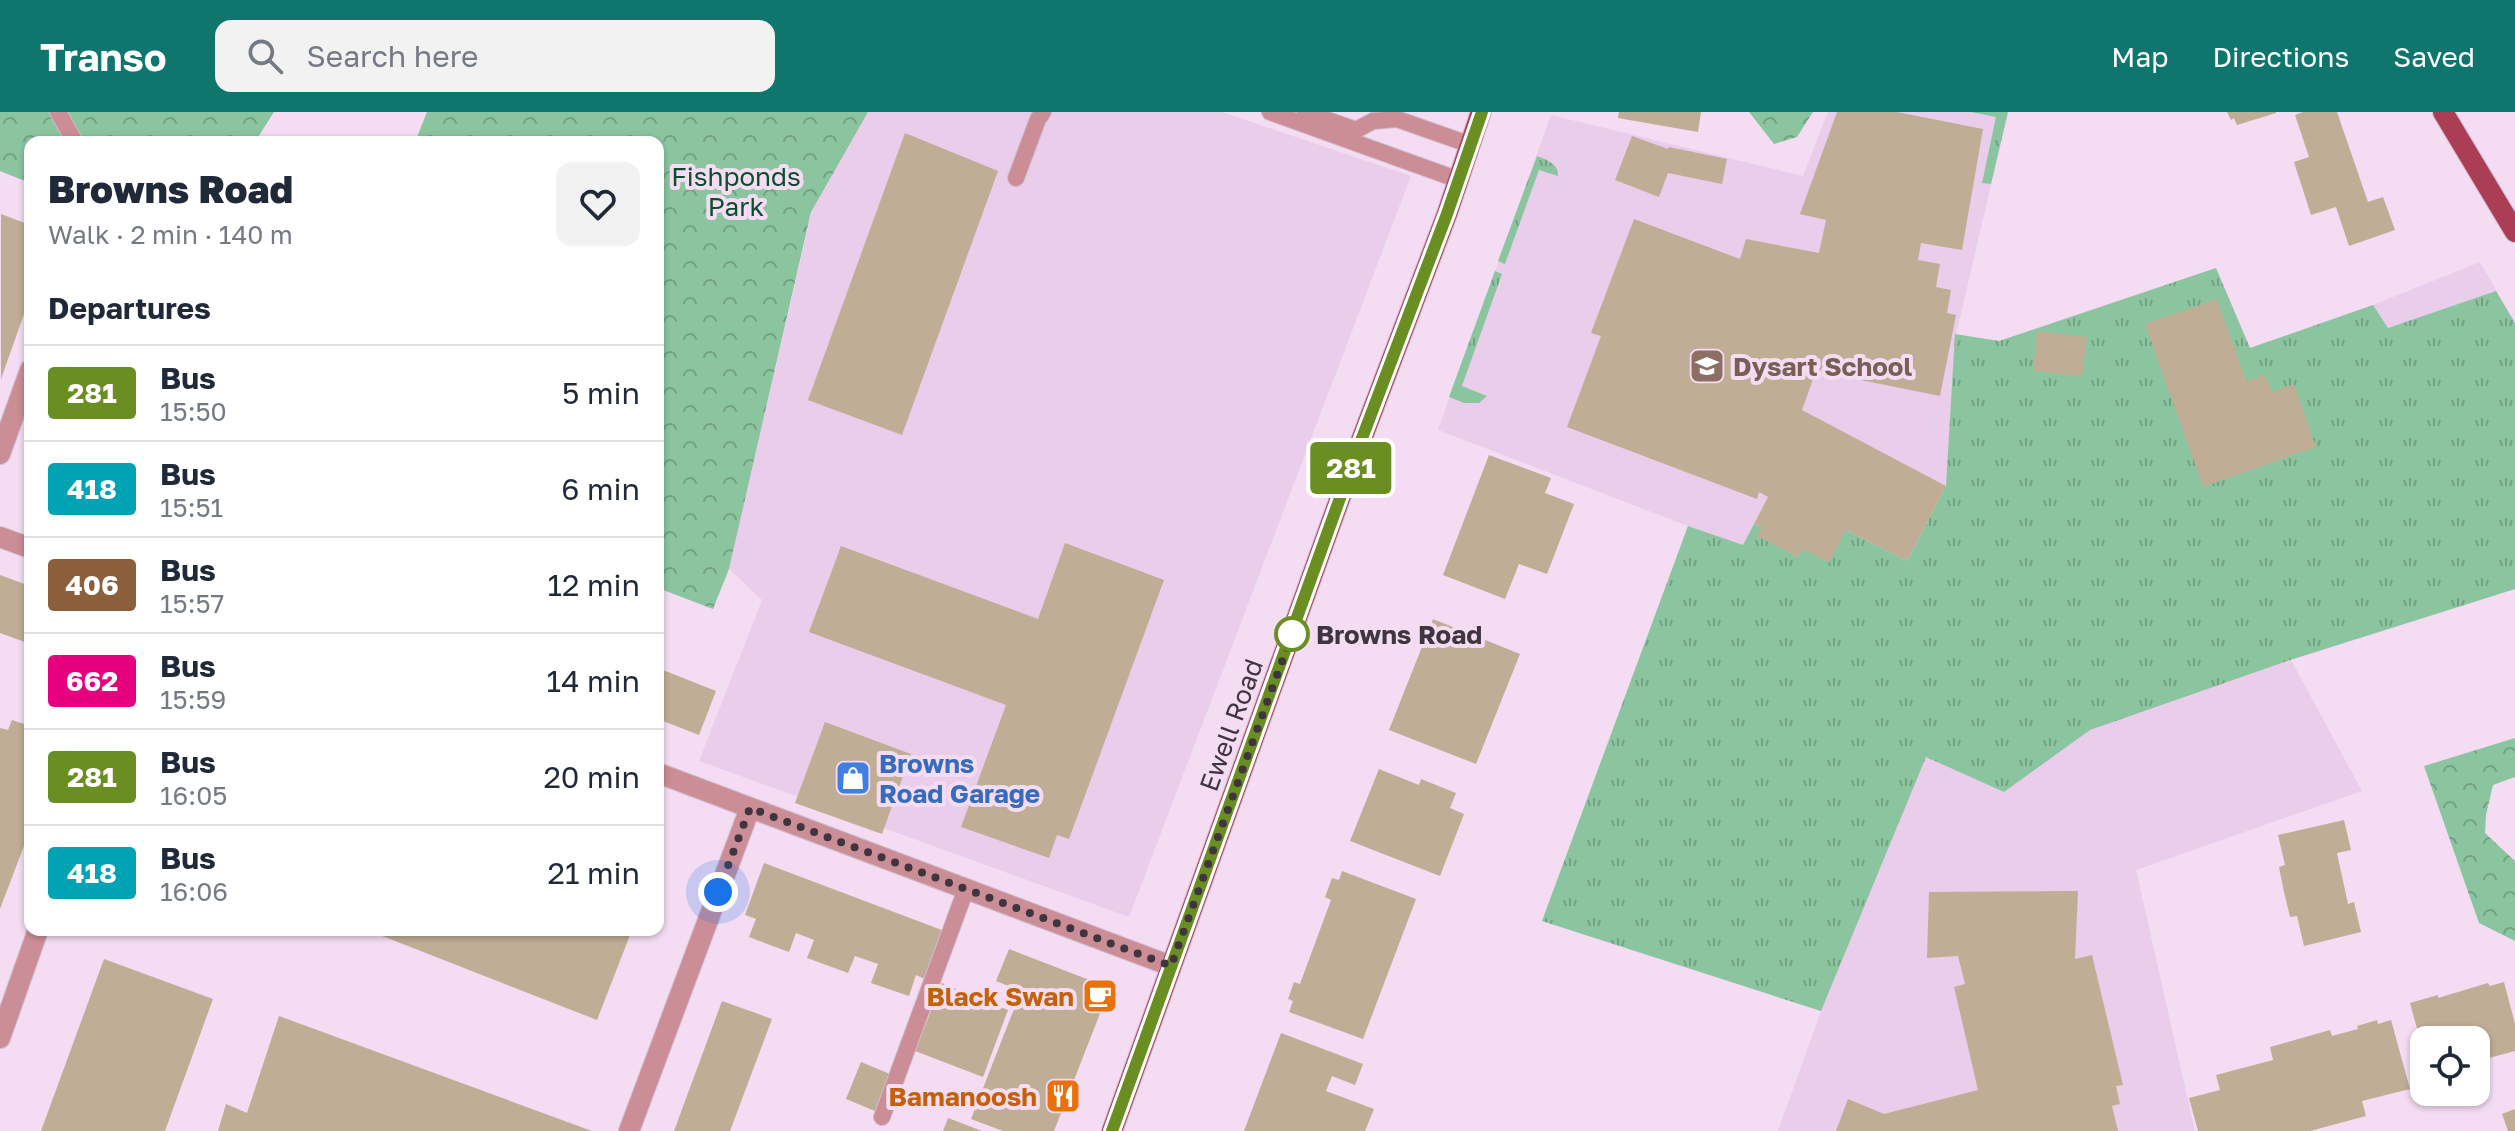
<!DOCTYPE html>
<meta charset="utf-8">
<style>
body{margin:0;font-family:"Golos Text",sans-serif;background:#f2f2f3;color:#1f2937;height:100vh;display:flex;flex-direction:column;font-size:30px;white-space:nowrap}
*{box-sizing:border-box;margin:0}
p{font-size:26px;color:#747a83}
.icon{flex:none;width:44px;height:44px;fill:none;stroke:currentColor;stroke-width:2;stroke-linecap:round;stroke-linejoin:round}
.map{position:relative;flex:1;overflow:hidden}
.panel{position:absolute;left:24px;top:24px;width:640px;height:800px;display:flex;flex-direction:column;background:#fff;border-radius:16px;box-shadow:0 2px 6px #0004}
.panel>*{flex:none}
.badge{padding:0 16px;border-radius:6px;font-size:28px;line-height:52px}
.buttons{position:absolute;left:2410px;top:914px;display:grid;gap:16px}
.buttons a{display:grid;place-items:center;width:80px;height:80px;border-radius:16px;background:#fff;box-shadow:0 2px 6px #0004;font-size:40px}
.you{position:absolute;width:40px;height:40px;margin:-20px;border:6px solid #fff;border-radius:50%;background:#1a73e8;box-shadow:0 0 0 12px #1a73e833}
.map>.badge{position:absolute;translate:-50% -50%;box-shadow:0 0 0 4px #fff}
h2{padding:0 24px;font-size:30px;line-height:72px}
.round{display:grid;place-items:center;flex:none;width:84px;height:84px;border-radius:16px;background:#f2f2f3}
.summary{display:flex;align-items:center;justify-content:space-between;height:136px;padding:0 24px}
h1{font-size:38px;font-weight:800;line-height:60px}
ul{padding:0;list-style:none}
li{display:flex;align-items:center;gap:24px;height:96px;padding:0 24px;border-top:2px solid #e0e1e3}
li div{flex:1}
li b{display:block;font-size:30px}
li em{font-style:normal}
li .badge{min-width:88px;font-weight:700;text-align:center}
header{display:flex;align-items:center;gap:48px;box-sizing:border-box;height:112px;padding:0 40px;background:#0f766e;color:#fff}
header strong{font-size:38px}
nav{display:flex;gap:44px;margin-inline-start:auto;font-size:28px}
.search{width:560px;height:72px;background:#f2f2f3;display:flex;align-items:center;gap:20px;box-sizing:border-box;padding:0 28px;border-radius:16px;color:#747a83;font-size:30px}
.map>svg:first-child{display:block}
</style>
<header>
<strong>Transo</strong>
<div class="search"><svg class="icon" aria-label="search" viewBox="0 0 24 24"><circle cx="10" cy="10" r="6"/><path d="M15 15l6 6"/></svg>Search here</div>
<nav><a>Map</a><a>Directions</a><a>Saved</a></nav>
</header>
<div class="map">
<svg width="2515" height="1019" viewBox="0 0 2515 1019">
<defs>
<pattern id="grass-tufts" width="24" height="20" patternUnits="userSpaceOnUse" patternTransform="scale(2)"><rect width="24" height="20" fill="#8bc59f"/><path d="M3 7l-1-3M5 7V3M7 7l1-3M15 17l-1-3M17 17v-4M19 17l1-3" fill="none" stroke="#73a183"/></pattern>
<pattern id="forest-crowns" width="20" height="18" patternUnits="userSpaceOnUse" patternTransform="scale(2)"><rect width="20" height="18" fill="#8bc59f"/><path d="M2 6a3 3 0 1 1 6 0M12 15a3 3 0 1 1 6 0" fill="none" stroke="#73a183"/></pattern>
</defs>
<rect width="100%" height="100%" fill="#f4dcf3"/>
<g fill="#eacdea">
<path d="M 835,0 L 1222,0 L 1411,64 L 1129,805 L 699,649 L 762,488 L 729,457 Z"/>
<path d="M 1828,0 L 2008,0 L 1956,223 L 1999,229 L 2216,156 L 2250,236 L 2373,193 L 2480,150 L 2515,211 L 2515,477 L 2291,548 L 2362,679 L 2136,758 L 2195,1019 L 1778,1019 L 1821,899 L 1542,809 L 1688,414 L 1438,318 L 1551,3 L 1803,64 Z"/>
</g>
<g fill="url(#grass-tufts)">
<path d="M 1971,0 L 2008,0 L 1991,72 L 1982,71 L 1996,5 Z"/>
<path d="M 1537,44 C 1547,48 1559,52 1558,64 L 1539,58 L 1505,152 L 1498,149 Z"/>
<path d="M 2216,156 L 2250,236 L 2373,193 L 2388,216 L 2496,179 L 2515,211 L 2515,477 L 2290,548 L 2090,618 L 2004,680 L 1926,645 L 1821,899 L 1542,809 L 1688,414 L 1743,433 L 1754,412 L 1762,415 L 1758,424 L 1798,445 L 1803,437 L 1846,418 L 1907,449 L 1946,374 L 1955,222 L 1999,229 Z"/>
<path d="M 1495,159 L 1502,162 L 1462,274 L 1487,284 L 1479,291 L 1464,291 L 1449,285 Z"/>
</g>
<g fill="url(#forest-crowns)">
<path d="M 0,0 L 274,0 L 255,30 L 30,30 L 30,71 L 0,59 Z"/>
<path d="M 427,0 L 868,0 L 811,100 L 729,457 L 713,497 L 658,476 L 658,30 L 415,30 Z"/>
<path d="M 1749,0 L 1813,0 L 1797,25 L 1774,32 Z"/>
<path d="M 2515,626 L 2515,665 L 2493,673 L 2486,703 L 2485,721 L 2515,749 L 2515,829 L 2479,811 L 2424,654 Z"/>
</g>
<g fill="#c0ad95">
<path d="M 1619,0 L 1701,0 L 1698,20 L 1618,6 Z"/>
<path d="M 1837,0 L 1897,0 L 1983,17 L 1962,138 L 1921,131 L 1918,148 L 1940,152 L 1936,175 L 1951,178 L 1947,201 L 1956,203 L 1940,284 L 1816,259 L 1802,298 L 1946,374 L 1907,449 L 1846,418 L 1829,451 L 1803,437 L 1798,445 L 1757,424 L 1762,415 L 1754,412 L 1768,385 L 1759,380 L 1757,387 L 1567,315 L 1601,224 L 1591,221 L 1634,107 L 1740,147 L 1746,127 L 1819,141 L 1826,108 L 1800,102 Z"/>
<path d="M 2227,0 L 2276,0 L 2276,1 L 2237,13 L 2234,6 L 2231,8 Z"/>
<path d="M 2303,0 L 2337,0 L 2368,90 L 2383,85 L 2395,118 L 2349,134 L 2336,95 L 2311,103 L 2294,50 L 2309,45 L 2295,3 Z"/>
<path d="M 905,21 L 998,59 L 902,323 L 808,288 Z"/>
<path d="M 1632,24 L 1668,37 L 1669,35 L 1727,47 L 1722,72 L 1668,61 L 1659,85 L 1615,68 Z"/>
<path d="M 1,102 L 30,113 L 30,185 L 1,267 Z"/>
<path d="M 2217,187 L 2246,269 L 2265,263 L 2272,280 L 2294,272 L 2316,335 L 2203,375 L 2145,212 Z"/>
<path d="M 2037,219 L 2087,225 L 2082,264 L 2033,259 Z"/>
<path d="M 1489,343 L 1551,366 L 1545,381 L 1574,392 L 1547,462 L 1519,452 L 1505,487 L 1443,463 Z"/>
<path d="M 1065,431 L 1164,468 L 1069,727 L 1057,723 L 1049,746 L 961,715 L 1006,593 L 809,520 L 841,434 L 1038,507 Z"/>
<path d="M 0,463 L 30,474 L 30,532 L 0,521 Z"/>
<path d="M 1433,507 L 1520,542 L 1476,652 L 1389,618 Z"/>
<path d="M 658,556 L 716,579 L 699,623 L 658,607 Z"/>
<path d="M 12,608 L 30,614 L 30,718 L 0,797 L 0,616 L 8,618 Z"/>
<path d="M 825,610 L 911,642 L 882,722 L 795,691 Z"/>
<path d="M 1379,657 L 1419,673 L 1421,667 L 1456,681 L 1450,696 L 1464,702 L 1440,764 L 1350,729 Z"/>
<path d="M 2344,708 L 2351,738 L 2337,741 L 2348,792 L 2354,790 L 2361,820 L 2304,834 L 2297,804 L 2290,805 L 2284,780 L 2279,755 L 2285,753 L 2278,723 Z"/>
<path d="M 764,751 L 947,820 L 929,869 L 916,863 L 909,884 L 871,871 L 878,852 L 855,844 L 848,861 L 807,846 L 814,828 L 796,821 L 789,840 L 749,825 L 756,807 L 745,803 Z"/>
<path d="M 1342,759 L 1416,787 L 1363,927 L 1289,900 L 1293,889 L 1288,887 L 1294,870 L 1300,872 L 1331,788 L 1325,785 L 1332,766 L 1339,768 Z"/>
<path d="M 2078,779 L 2075,847 L 2092,843 L 2123,973 L 2116,974 L 2120,992 L 2112,994 L 2118,1019 L 1836,1019 L 1848,987 L 1884,1002 L 1978,978 L 1954,875 L 1965,872 L 1958,844 L 1927,846 L 1929,780 Z"/>
<path d="M 367,818 L 632,818 L 597,908 Z"/>
<path d="M 1009,837 L 1110,876 L 1054,1019 L 1003,1019 L 971,1007 L 1021,879 L 996,869 Z"/>
<path d="M 104,847 L 213,887 L 165,1019 L 41,1019 Z"/>
<path d="M 2504,870 L 2515,912 L 2515,939 L 2489,946 L 2490,951 L 2476,954 L 2476,928 L 2424,928 L 2423,938 L 2410,891 L 2438,883 L 2438,886 L 2488,871 L 2490,874 Z"/>
<path d="M 942,871 L 1008,898 L 983,965 L 915,939 Z"/>
<path d="M 722,889 L 772,907 L 730,1019 L 674,1019 Z"/>
<path d="M 279,904 L 592,1019 L 218,1019 L 226,992 L 247,1001 Z"/>
<path d="M 2377,908 L 2378,912 L 2391,908 L 2410,977 L 2362,989 L 2366,1004 L 2310,1019 L 2198,1019 L 2189,986 L 2220,978 L 2216,963 L 2273,948 L 2270,935 L 2330,918 L 2332,924 L 2358,917 L 2357,914 Z"/>
<path d="M 1281,921 L 1363,952 L 1355,973 L 1332,964 L 1326,979 L 1374,997 L 1365,1019 L 1244,1019 Z"/>
<path d="M 861,950 L 890,962 L 875,999 L 846,987 Z"/>
<path d="M 2515,997 L 2515,1019 L 2508,1019 L 2502,1002 Z"/>
<path d="M 948,1006 L 982,1019 L 943,1019 Z"/>
</g>
<g fill="none" stroke-linecap="round" stroke-linejoin="round">
<defs>
<g id="lane">
<path d="M 58,0 L 75,30"/>
<path d="M 1270,0 L 1459,68"/>
<path d="M 1305,0 L 1356,18 L 1373,9 L 1397,7 L 1471,33"/>
<path d="M 1016,66 L 1038,7 L 1043,0"/>
<path d="M 882,1005 L 966,777"/>
</g>
<g id="street">
<path d="M 0,342 L 30,258"/>
<path d="M 0,425 L 30,436"/>
<path d="M 658,661 L 1171,854"/>
<path d="M 0,926 L 38,818"/>
<path d="M 629,1019 L 750,696"/>
</g>
<g id="primary">
<path d="M 2443,0 L 2515,120"/>
<path d="M 1112,1019 L 1353,350 L 1447,102 L 1481,0"/>
</g>
</defs>
<use href="#lane" stroke="#d0bbcf" stroke-width="18"/>
<use href="#street" stroke="#d0bbcf" stroke-width="22"/>
<use href="#primary" stroke="#d0bbcf" stroke-width="22"/>
<use href="#lane" stroke="#cc8e96" stroke-width="16"/>
<use href="#street" stroke="#cc8e96" stroke-width="20"/>
<use href="#primary" stroke="#ab3e55" stroke-width="20"/>
</g>
<g fill="none" stroke-linecap="round" stroke-linejoin="round">
<defs>
<path id="line" d="M 1112,1019 L 1353,350 L 1447,102 L 1482,0"/>
</defs>
<use href="#line" stroke="#fff" stroke-width="18"/>
<use href="#line" stroke="#6b8e23" stroke-width="12"/>
<path stroke="#3e353e" stroke-width="8" stroke-dasharray="0 14.4" d="M 718,780 L 750,696 L 1171,854 L 1292,522"/>
</g>
<defs>
<symbol id="school-square" viewBox="-11 -11 22 22"><rect x="-9" y="-9" width="18" height="18" rx="4" fill="#8d6e63" stroke="#f4dcf3"/><path d="M0-5L7-2L0 1L-7-2ZM-4 1L0 2.5L4 1V4Q0 6-4 4Z" fill="#fff"/></symbol>
<symbol id="shop-square" viewBox="-11 -11 22 22"><rect x="-9" y="-9" width="18" height="18" rx="4" fill="#3f7fe0" stroke="#f4dcf3"/><path d="M-5-2.5h2.3a2.7 3.5 0 0 1 5.4 0H5L5.5 6h-11ZM-1.5-2.5h3a1.5 2.3 0 0 0-3 0Z" fill="#fff"/></symbol>
<symbol id="cafe-square" viewBox="-11 -11 22 22"><rect x="-9" y="-9" width="18" height="18" rx="4" fill="#e8710a" stroke="#f4dcf3"/><path d="M-5.5-4.5H6V0H3Q3 3.5 0 3.5H-2.5Q-5.5 3.5-5.5 0ZM3-3.2v2h1.7v-2ZM-6 4.5H4V6H-6Z" fill="#fff"/></symbol>
<symbol id="restaurant-square" viewBox="-11 -11 22 22"><rect x="-9" y="-9" width="18" height="18" rx="4" fill="#e8710a" stroke="#f4dcf3"/><path d="M-5-6h1v4h1v-4h1v4h1v-4h1v5L-1.5 .5V6h-2V.5L-5-1ZM5-6V6H3V1.5H1.5Q1.5-4 5-6Z" fill="#fff"/></symbol>
</defs>
<g fill-rule="evenodd">
<use href="#school-square" x="1687" y="234" width="40" height="40"/>
<use href="#shop-square" x="833" y="646" width="40" height="40"/>
<use href="#cafe-square" x="1080" y="864" width="40" height="40"/>
<use href="#restaurant-square" x="1043" y="964" width="40" height="40"/>
</g>
<circle fill="#fff" stroke="#6b8e23" stroke-width="4" cx="1292" cy="522" r="16"/>
<g text-anchor="middle" dominant-baseline="central" stroke-width="8" stroke-linejoin="round" paint-order="stroke">
<g font-size="26" fill="#0d4c2c" stroke="#f4dcf3">
<text x="736" y="64">Fishponds<tspan x="736" dy="30">Park</tspan></text>
</g>
<g font-size="26" font-weight="bold" fill="#785e54" stroke="#f4dcf3" text-anchor="start">
<text x="1733" y="254">Dysart School</text>
</g>
<g font-size="26" font-weight="bold" fill="#3e353e" stroke="#f4dcf3" text-anchor="start">
<text x="1316" y="522">Browns Road</text>
</g>
<g font-size="26" fill="#3e353e" stroke="#f4dcf3">
<text transform="translate(1231 613) rotate(-70)">Ewell Road</text>
</g>
<g font-size="26" font-weight="bold" fill="#366cbe" stroke="#f4dcf3" text-anchor="start">
<text x="879" y="651">Browns<tspan x="879" dy="30">Road Garage</tspan></text>
</g>
<g font-size="26" font-weight="bold" fill="#c56008" stroke="#f4dcf3" text-anchor="end">
<text x="1074" y="884">Black Swan</text>
<text x="1037" y="984">Bamanoosh</text>
</g>
</g>
</svg>
<div class="buttons">
<a><svg class="icon" aria-label="locate" viewBox="0 0 24 24"><circle cx="12" cy="12" r="6"/><path d="M12 2v4M12 18v4M2 12h4M18 12h4"/></svg></a>
</div>
<div class="you" style="left:718px;top:780px"></div>
<b class="badge" style="left:1351px;top:356px;background:#6b8e23;color:#fff">281</b>
<section class="panel">
<div class="summary"><div><h1>Browns Road</h1><p>Walk · 2 min · 140 m</p></div><a class="round"><svg class="icon" aria-label="heart" viewBox="0 0 24 24"><path d="M12 20l-8-8c-3-5 5-10 8-4 3-6 11-1 8 4z"/></svg></a></div>
<h2>Departures</h2>
<ul>
<li><span class="badge" style="background:#6b8e23;color:#fff">281</span><div><b>Bus</b><p>15:50</p></div><em>5 min</em></li>
<li><span class="badge" style="background:#00a3b4;color:#fff">418</span><div><b>Bus</b><p>15:51</p></div><em>6 min</em></li>
<li><span class="badge" style="background:#8b5e3c;color:#fff">406</span><div><b>Bus</b><p>15:57</p></div><em>12 min</em></li>
<li><span class="badge" style="background:#e6007e;color:#fff">662</span><div><b>Bus</b><p>15:59</p></div><em>14 min</em></li>
<li><span class="badge" style="background:#6b8e23;color:#fff">281</span><div><b>Bus</b><p>16:05</p></div><em>20 min</em></li>
<li><span class="badge" style="background:#00a3b4;color:#fff">418</span><div><b>Bus</b><p>16:06</p></div><em>21 min</em></li>
</ul>
</section>
</div>
